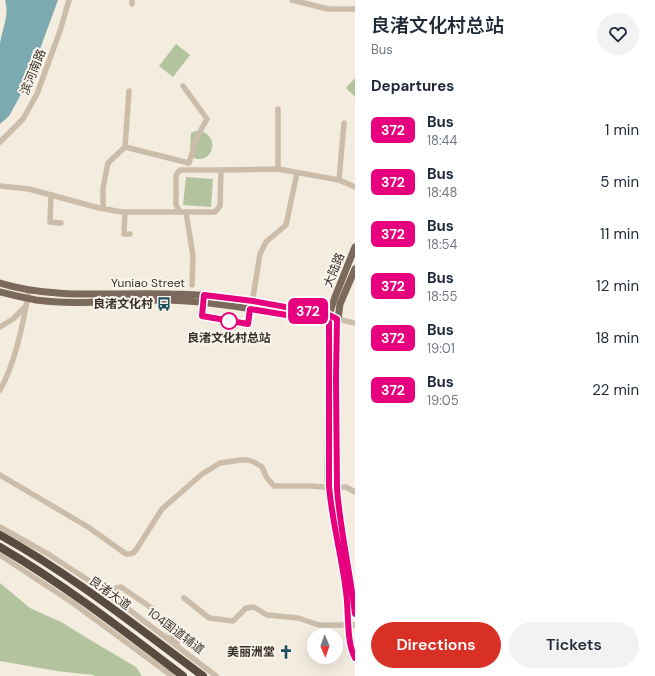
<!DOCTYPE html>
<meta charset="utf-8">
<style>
body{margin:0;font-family:"DM Sans","Noto Sans SC",sans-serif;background:#f2f2f3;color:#1f2937;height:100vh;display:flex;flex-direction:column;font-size:15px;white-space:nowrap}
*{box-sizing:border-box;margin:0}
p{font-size:13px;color:#747a83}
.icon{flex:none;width:22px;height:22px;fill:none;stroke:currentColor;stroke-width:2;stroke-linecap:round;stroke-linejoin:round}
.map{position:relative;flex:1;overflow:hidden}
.side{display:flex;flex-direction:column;background:#fff;width:300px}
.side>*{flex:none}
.badge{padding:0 8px;border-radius:6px;font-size:14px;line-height:26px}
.needle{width:26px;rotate:178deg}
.controls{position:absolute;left:307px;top:628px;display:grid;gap:8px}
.controls a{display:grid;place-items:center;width:36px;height:36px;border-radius:50%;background:#fff;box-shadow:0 4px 16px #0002;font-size:20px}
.map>.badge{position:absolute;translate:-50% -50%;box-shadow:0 0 0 2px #fff}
h2{padding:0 16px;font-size:15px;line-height:36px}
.round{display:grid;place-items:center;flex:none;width:42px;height:42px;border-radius:21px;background:#f2f2f3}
.summary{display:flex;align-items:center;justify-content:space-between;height:68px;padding:0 16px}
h1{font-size:19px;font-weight:600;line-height:30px}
.cta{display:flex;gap:8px;margin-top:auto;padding:8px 16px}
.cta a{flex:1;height:46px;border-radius:24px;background:#d93025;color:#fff;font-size:16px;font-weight:600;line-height:46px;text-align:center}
.cta a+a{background:#f2f2f3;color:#1f2937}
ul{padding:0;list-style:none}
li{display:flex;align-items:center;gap:12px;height:52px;padding:0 16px}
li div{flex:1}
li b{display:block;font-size:15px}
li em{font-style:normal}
li .badge{min-width:44px;font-weight:700;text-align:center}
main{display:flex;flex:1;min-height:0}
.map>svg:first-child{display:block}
</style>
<main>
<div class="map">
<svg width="355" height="676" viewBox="0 0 355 676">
<rect width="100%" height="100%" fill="#f3ecdf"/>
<g fill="#b3c39e">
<path d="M 176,44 L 190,55 L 173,77 L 159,66 Z"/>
<path d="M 355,78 L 355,97 L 346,88 Z"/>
<path d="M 195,131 C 222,130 215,168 191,157 L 190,150 L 191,133 Z"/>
<path d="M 186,177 L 213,179 L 211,207 L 183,205 Z"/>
<path d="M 0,583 L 30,608 L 63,623 L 87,638 L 136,667 L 142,676 L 95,676 L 93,675 L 57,671 L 0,661 Z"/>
</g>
<path fill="#7da9b1" d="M 5,0 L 58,0 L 40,49 L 19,98 L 9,116 L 0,124 C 0,99 0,72 0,46 C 1,30 10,17 5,0 Z"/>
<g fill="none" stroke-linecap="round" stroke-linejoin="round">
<g stroke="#ccbdaa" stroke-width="5.5">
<path d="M 132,0 L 132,4"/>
<path d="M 292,0 L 328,9 L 355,9"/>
<path d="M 0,142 L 23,119 L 37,94 L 60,31 L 69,0"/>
<path d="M 125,147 L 189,163 L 197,137 L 207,119 L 183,86"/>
<path d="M 278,169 L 278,109"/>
<path d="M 339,180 L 344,123"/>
<path d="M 0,186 L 29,189 L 99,208 L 122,212 L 215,212 L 220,206 L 221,170 L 278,169 L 339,180 L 355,187"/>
<path d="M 51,195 L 50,222 L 61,223"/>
<path d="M 103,208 L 103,188 L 108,163 L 125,147 L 129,91"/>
<path d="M 125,212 L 124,234 L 130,234"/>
<path d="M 180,212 L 176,205 L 176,175 L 180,170 L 221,170"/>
<path d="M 186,212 L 193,256 L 192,285"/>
<path d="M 253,297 L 260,254 L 266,242 L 286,225 L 297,173"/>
<path d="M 204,299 L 202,316 L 248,324 L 250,309"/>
<path d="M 337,319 L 355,323"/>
<path d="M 0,327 L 13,319 L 26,306 L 29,290"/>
<path d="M 0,390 C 14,365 21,334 26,306"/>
<path d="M 0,475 L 88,527 L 126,554 C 131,554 133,554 136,550 L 162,509 L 202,474 L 220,463 L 240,460 L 248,460 L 254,462 L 262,467 L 267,478 L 274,486 L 311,486 L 337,488 L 346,487 L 355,492"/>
<path d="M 0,527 L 48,554 L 102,589 L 216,676"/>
<path d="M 0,555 L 73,603 L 172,676"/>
<path d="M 102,589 L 113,589 L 121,587 L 153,609 L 177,643"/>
<path d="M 184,598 L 209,618 L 233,621 L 246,608 L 254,607 L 267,615 L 298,618 L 319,625 L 355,625"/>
</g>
<g stroke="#7b695b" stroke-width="7">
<path d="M 355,247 L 335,297 L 329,315 L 328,479 C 331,517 341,553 346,591 C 349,610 346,642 355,658"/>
<path d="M 355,269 L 340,304 L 336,334 L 336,378 L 338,503 L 352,588 L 355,614"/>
<path d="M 0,283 C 55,300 114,292 170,294 C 208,294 245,299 282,306 C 296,309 321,311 333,317"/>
<path d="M 0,292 C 12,295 24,298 36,300 C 78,306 121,299 163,300 C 219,301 274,313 329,322 L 333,321"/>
</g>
<g stroke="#5a4b41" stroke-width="8">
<path d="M 0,535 C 72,575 137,627 203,676"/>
<path d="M 0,547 C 65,585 124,631 183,676"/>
</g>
</g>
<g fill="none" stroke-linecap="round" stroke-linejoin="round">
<defs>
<path id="line" d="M 355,614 C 350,571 340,530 337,488 L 336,378 L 337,319 L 329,315 L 253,301 L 204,295 L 202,316 L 248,324 L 250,309 L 329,322 L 329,486 C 332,522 342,557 346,592 C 349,611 346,642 355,658"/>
</defs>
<use href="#line" stroke="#fff" stroke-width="9"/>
<use href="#line" stroke="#e6007e" stroke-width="6"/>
</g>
<defs>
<symbol id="bus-bare" viewBox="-9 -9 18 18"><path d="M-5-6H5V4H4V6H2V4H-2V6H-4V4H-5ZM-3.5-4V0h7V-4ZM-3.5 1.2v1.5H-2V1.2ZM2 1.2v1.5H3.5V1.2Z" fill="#1e515c" stroke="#faf5ec" stroke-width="2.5" paint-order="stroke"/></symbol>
<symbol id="church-bare" viewBox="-9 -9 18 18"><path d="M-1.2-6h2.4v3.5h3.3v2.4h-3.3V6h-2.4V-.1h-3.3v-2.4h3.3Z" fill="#1e515c" stroke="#faf5ec" stroke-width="2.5" paint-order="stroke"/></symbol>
</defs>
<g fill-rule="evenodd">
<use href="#bus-bare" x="154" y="294" width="20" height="20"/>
<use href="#church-bare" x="276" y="642" width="20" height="20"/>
</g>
<circle fill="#fff" stroke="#e6007e" stroke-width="2" cx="229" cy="321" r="8"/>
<g text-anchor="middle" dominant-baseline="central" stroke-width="4" stroke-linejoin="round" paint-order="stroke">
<g font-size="12" fill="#39302a" stroke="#faf5ec">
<text transform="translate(33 72) rotate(-68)">滨河南路</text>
<text transform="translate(334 270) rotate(-68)">大陆路</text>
<text x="148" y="283">Yuniao Street</text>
<text transform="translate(110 593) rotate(36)">良渚大道</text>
<text transform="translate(176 631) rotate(37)">104国道辅道</text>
</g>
<g font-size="12" font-weight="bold" fill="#39302a" stroke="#faf5ec" text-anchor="end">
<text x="153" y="304">良渚文化村</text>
<text x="275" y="652">美丽洲堂</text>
</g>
<g font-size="12" font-weight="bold" fill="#39302a" stroke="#faf5ec">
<text x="229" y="338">良渚文化村总站</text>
</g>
</g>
</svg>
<div class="controls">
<a><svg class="needle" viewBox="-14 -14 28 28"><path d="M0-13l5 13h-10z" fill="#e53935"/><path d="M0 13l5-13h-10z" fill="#747a83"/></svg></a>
</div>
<b class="badge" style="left:308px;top:311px;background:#e6007e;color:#fff">372</b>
</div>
<section class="side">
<div class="summary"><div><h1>良渚文化村总站</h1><p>Bus</p></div><a class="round"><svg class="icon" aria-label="heart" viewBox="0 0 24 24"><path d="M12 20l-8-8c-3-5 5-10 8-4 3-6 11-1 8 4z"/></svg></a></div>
<h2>Departures</h2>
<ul>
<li><span class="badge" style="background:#e6007e;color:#fff">372</span><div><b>Bus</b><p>18:44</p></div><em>1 min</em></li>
<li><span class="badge" style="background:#e6007e;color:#fff">372</span><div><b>Bus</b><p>18:48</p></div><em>5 min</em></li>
<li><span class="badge" style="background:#e6007e;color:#fff">372</span><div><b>Bus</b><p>18:54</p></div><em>11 min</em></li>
<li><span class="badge" style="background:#e6007e;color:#fff">372</span><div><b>Bus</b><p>18:55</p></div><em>12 min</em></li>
<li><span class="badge" style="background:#e6007e;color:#fff">372</span><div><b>Bus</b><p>19:01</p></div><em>18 min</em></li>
<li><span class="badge" style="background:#e6007e;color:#fff">372</span><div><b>Bus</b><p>19:05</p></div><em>22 min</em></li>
</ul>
<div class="cta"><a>Directions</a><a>Tickets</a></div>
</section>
</main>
